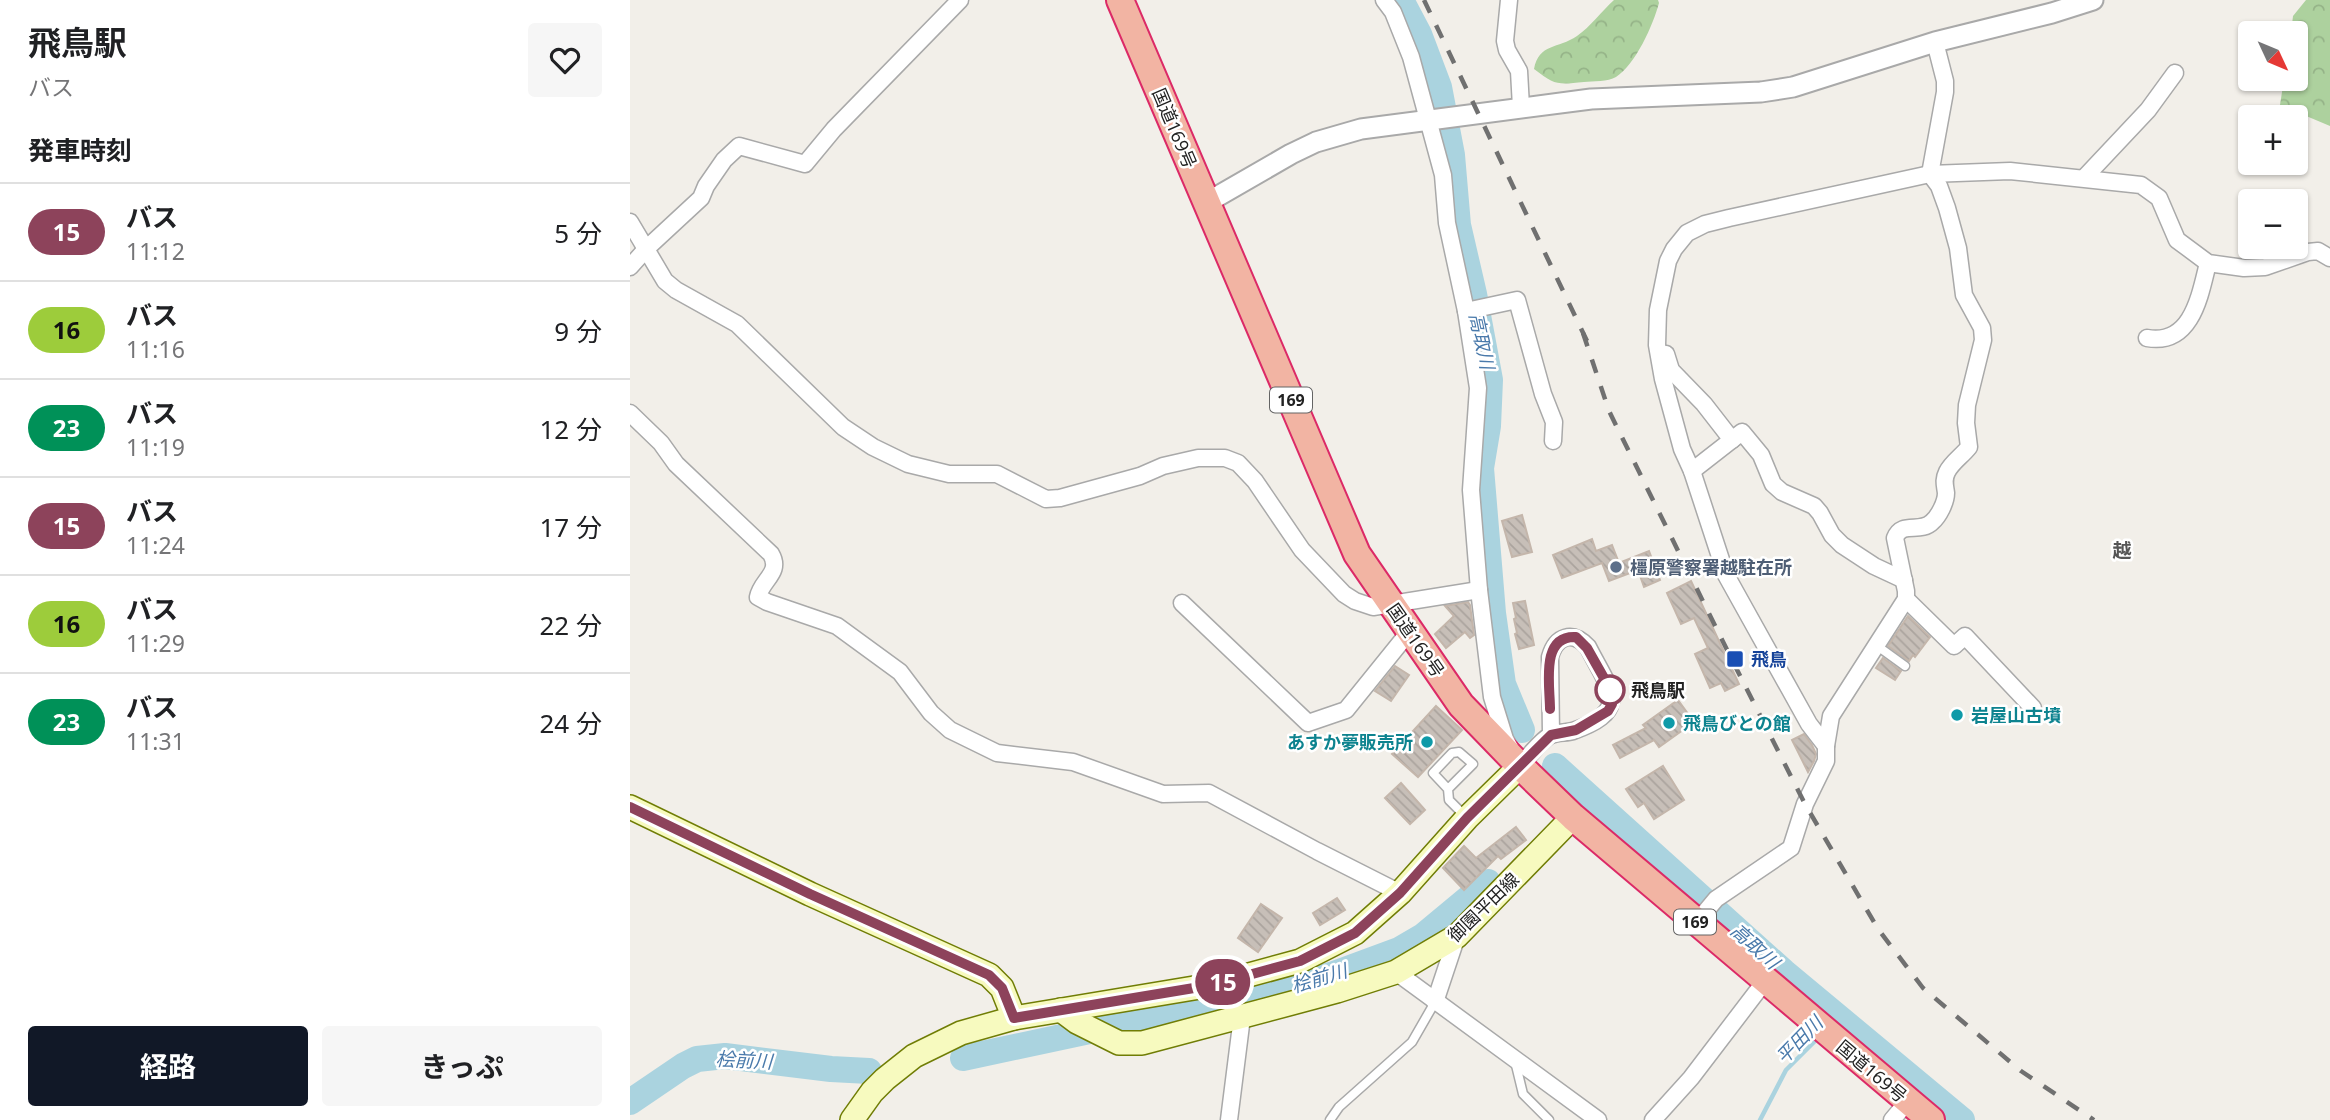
<!DOCTYPE html>
<html lang="ja">
<meta charset="utf-8">
<style>
body{margin:0;font-family:"Noto Sans","Noto Sans JP",sans-serif;background:#f6f6f6;color:#202124;height:100vh;display:flex;flex-direction:column;font-size:26px;white-space:nowrap}
*{box-sizing:border-box;margin:0}
p{font-size:23px;color:#757577}
.icon{flex:none;width:38px;height:38px;fill:none;stroke:currentColor;stroke-width:2;stroke-linecap:round;stroke-linejoin:round}
.map{position:relative;flex:1;overflow:hidden}
.panel{display:flex;flex-direction:column;background:#fff;width:630px}
.panel>*{flex:none}
.badge{padding:0 14px;border-radius:23px;font-size:24px;line-height:46px}
.needle{width:46px;rotate:134deg}
.tools{position:absolute;left:1608px;top:21px;display:grid;gap:14px}
.tools a{display:grid;place-items:center;width:70px;height:70px;border-radius:7px;background:#fff;box-shadow:0 2px 5px #0004;font-size:35px}
.map>.badge{position:absolute;translate:-50% -50%;box-shadow:0 0 0 4px #fff}
h2{padding:0 28px;font-size:26px;line-height:63px}
.round{display:grid;place-items:center;flex:none;width:74px;height:74px;border-radius:7px;background:#f6f6f6}
.head{display:flex;align-items:center;justify-content:space-between;height:119px;padding:0 28px}
h1{font-size:33px;font-weight:700;line-height:52px}
.primary-button{display:flex;gap:14px;margin-top:auto;padding:14px 28px}
.primary-button a{flex:1;height:80px;border-radius:7px;background:#111827;color:#fff;font-size:28px;font-weight:700;line-height:80px;text-align:center}
.primary-button a+a{background:#f6f6f6;color:#202124}
ul{padding:0;list-style:none}
li{display:flex;align-items:center;gap:21px;height:98px;padding:0 28px;border-top:2px solid #e0e0e0}
li div{flex:1}
li b{display:block;font-size:26px}
li em{font-style:normal}
li .badge{min-width:77px;font-weight:700;text-align:center}
main{display:flex;flex:1;min-height:0}
.map>svg:first-child{display:block}
</style>
<main>
<section class="panel">
<div class="head"><div><h1>飛鳥駅</h1><p>バス</p></div><a class="round"><svg class="icon" aria-label="heart" viewBox="0 0 24 24"><path d="M12 20l-8-8c-3-5 5-10 8-4 3-6 11-1 8 4z"/></svg></a></div>
<h2>発車時刻</h2>
<ul>
<li><span class="badge" style="background:#8d435b;color:#fff">15</span><div><b>バス</b><p>11:12</p></div><em>5 分</em></li>
<li><span class="badge" style="background:#9dcc3b;color:#111">16</span><div><b>バス</b><p>11:16</p></div><em>9 分</em></li>
<li><span class="badge" style="background:#009158;color:#fff">23</span><div><b>バス</b><p>11:19</p></div><em>12 分</em></li>
<li><span class="badge" style="background:#8d435b;color:#fff">15</span><div><b>バス</b><p>11:24</p></div><em>17 分</em></li>
<li><span class="badge" style="background:#9dcc3b;color:#111">16</span><div><b>バス</b><p>11:29</p></div><em>22 分</em></li>
<li><span class="badge" style="background:#009158;color:#fff">23</span><div><b>バス</b><p>11:31</p></div><em>24 分</em></li>
</ul>
<div class="primary-button"><a>経路</a><a>きっぷ</a></div>
</section>
<div class="map">
<svg width="1700" height="1120" viewBox="0 0 1700 1120">
<defs>
<pattern id="forest-crowns" width="20" height="18" patternUnits="userSpaceOnUse" patternTransform="scale(1.75)"><rect width="20" height="18" fill="#add19e"/><path d="M2 6a3 3 0 1 1 6 0M12 15a3 3 0 1 1 6 0" fill="none" stroke="#95b388"/></pattern>
<pattern id="building-back-hatch" width="6" height="6" patternUnits="userSpaceOnUse" patternTransform="scale(1.75)"><rect width="6" height="6" fill="#c7bfb8"/><path d="M-1 5l2 2M0 0l6 6M5-1l2 2" fill="none" stroke="#aba49e"/></pattern>
</defs>
<rect width="100%" height="100%" fill="#f2efe9"/>
<g fill="url(#forest-crowns)">
<path d="M 984,0 L 1028,0 L 1029,3 C 1023,25 1006,64 986,77 C 978,82 963,81 954,82 C 927,85 925,85 904,69 C 909,43 928,49 947,36 C 960,27 972,11 984,0 Z"/>
<path d="M 1676,0 L 1700,0 L 1700,126 L 1650,105 L 1654,79 L 1666,79 L 1666,33 L 1661,33 L 1663,16 Z"/>
</g>
<g fill="none" stroke-linecap="round" stroke-linejoin="round">
<g stroke="#aad3df" stroke-width="4.5">
<path d="M 1201,1025 L 1210,1017"/>
<path d="M 1130,1120 L 1156,1070 L 1190,1036"/>
</g>
<g stroke="#aad3df" stroke-width="26">
<path d="M 771,0 L 789,34 L 809,87 L 822,155 L 828,225 L 844,294 L 860,380 L 858,426 L 851,468 L 863,613 L 873,684 L 892,730"/>
<path d="M 925,766 L 1154,972 L 1332,1120"/>
<path d="M 333,1058 L 633,994 L 704,974 L 769,950 L 793,936 L 858,882"/>
<path d="M 0,1102 L 53,1066 L 67,1059 L 95,1056 L 201,1069 L 239,1071"/>
</g>
</g>
<g fill="url(#building-back-hatch)" stroke="#c4b6ab" stroke-width="2">
<path d="M 892,515 L 902,552 L 882,557 L 872,521 Z"/>
<path d="M 962,539 L 966,551 L 982,545 L 989,563 L 1019,551 L 1030,580 L 1014,587 L 1008,570 L 979,581 L 972,563 L 932,578 L 923,555 Z"/>
<path d="M 1061,581 L 1109,684 L 1095,691 L 1091,683 L 1080,688 L 1065,654 L 1078,648 L 1064,618 L 1051,624 L 1037,593 Z"/>
<path d="M 895,601 L 904,645 L 889,649 L 885,634 L 887,633 L 884,619 L 886,618 L 883,603 Z"/>
<path d="M 838,602 L 840,605 L 844,635 L 840,638 L 835,632 L 816,648 L 805,634 L 824,616 L 815,606 Z"/>
<path d="M 1278,616 L 1300,637 L 1285,657 L 1283,655 L 1279,661 L 1258,646 Z"/>
<path d="M 1253,658 L 1271,671 L 1265,680 L 1246,668 Z"/>
<path d="M 765,666 L 779,675 L 761,701 L 745,691 Z"/>
<path d="M 1048,700 L 1064,722 L 1029,747 L 1024,740 L 990,758 L 983,745 L 1016,728 L 1013,725 Z"/>
<path d="M 806,706 L 832,730 L 788,777 L 762,754 Z"/>
<path d="M 1174,734 L 1182,745 L 1186,754 L 1184,761 L 1178,772 L 1162,740 Z"/>
<path d="M 1033,766 L 1054,800 L 1024,819 L 1014,803 L 1008,807 L 996,789 Z"/>
<path d="M 771,783 L 795,810 L 780,824 L 755,798 Z"/>
<path d="M 886,827 L 896,840 L 871,859 L 868,856 L 834,890 L 813,868 L 834,846 L 846,858 Z"/>
<path d="M 707,898 L 715,910 L 690,925 L 683,913 Z"/>
<path d="M 631,904 L 652,918 L 628,952 L 608,938 Z"/>
</g>
<g fill="none" stroke-linecap="round" stroke-linejoin="round">
<defs>
<g id="service">
<path d="M 1246,645 L 1275,666"/>
<path d="M 818,789 L 843,764 L 829,752 L 822,753 L 803,773 L 818,789 L 819,800 L 835,816"/>
<path d="M 885,1061 L 893,1094 L 919,1120"/>
<path d="M 700,1120 L 709,1107 L 782,1042 L 805,1002"/>
</g>
<g id="minor">
<path d="M 754,0 L 763,12 L 781,57 L 813,175 L 817,223 L 836,311 L 848,388 L 841,490 L 849,590 L 862,697 L 875,739 L 890,766 C 897,758 912,739 921,735 C 927,732 936,733 943,731 C 1003,710 979,689 958,647 C 942,630 926,636 920,657 L 921,735"/>
<path d="M 879,0 L 875,41 L 877,50 L 889,71 L 891,107"/>
<path d="M 1454,178 L 1518,110 L 1545,73"/>
<path d="M 0,222 L 35,281 L 46,290 L 107,324 L 213,427 L 243,447 L 278,464 L 319,474 L 367,474 L 416,499 L 430,498 L 510,476 L 533,466 L 568,458 L 595,458 L 608,463 L 625,481 L 672,550 L 714,594 L 725,601 L 743,607 L 849,590"/>
<path d="M 0,267 L 17,248 L 71,198 L 76,186 L 94,160 L 109,146 L 175,164 L 204,129 L 330,0"/>
<path d="M 836,311 L 887,300 L 913,394 L 924,422 L 923,441"/>
<path d="M 1517,338 C 1562,346 1570,295 1578,263"/>
<path d="M 1036,354 L 1041,370 L 1074,404 L 1102,440"/>
<path d="M 0,413 L 31,443 L 46,464 L 141,554 C 152,573 131,580 128,597 L 137,602 L 207,626 L 270,672 L 301,713 L 320,730 L 367,753 L 443,762 L 533,794 L 579,793 L 687,851 L 770,893"/>
<path d="M 1062,471 L 1112,432 L 1131,455 L 1143,484 L 1152,492 L 1184,506 L 1190,513 L 1202,535 L 1212,545 L 1244,566 L 1274,580"/>
<path d="M 1276,599 L 1324,646 L 1335,636 L 1403,708"/>
<path d="M 552,603 L 678,723 L 716,710 L 779,632"/>
<path d="M 1196,746 L 1179,724 L 1096,575 L 1062,471 L 1052,449 L 1033,379 L 1027,345 L 1028,310 L 1038,261 L 1044,249 L 1057,233 L 1075,224 L 1099,218 L 1300,174 L 1380,171 L 1511,185 L 1529,198 L 1547,240 L 1578,263 L 1614,268 L 1635,267 L 1678,252 L 1688,251 L 1700,258"/>
<path d="M 1066,923 L 1086,899 L 1161,848 L 1175,804 L 1196,761 L 1196,746 L 1201,716 L 1276,599 L 1276,591 L 1265,538 C 1272,520 1290,534 1302,522 C 1309,516 1316,502 1316,493 C 1315,485 1313,480 1317,472 C 1322,462 1332,456 1339,447 L 1336,423 L 1337,405 L 1353,340 L 1352,328 L 1334,295 L 1328,248 L 1317,208 L 1309,186 L 1300,174 L 1315,92 L 1315,81 L 1305,42"/>
<path d="M 766,972 L 968,1120"/>
<path d="M 805,1002 L 827,936"/>
<path d="M 599,1120 L 612,1017"/>
<path d="M 1023,1120 L 1061,1078 L 1135,981"/>
<path d="M 1262,1120 L 1278,1101"/>
</g>
<path id="tertiary" d="M 576,203 L 661,154 L 686,142 L 731,129 L 961,99 L 1131,92 L 1163,87 L 1305,42 L 1422,13 L 1463,0"/>
<g id="secondary">
<path d="M 0,807 L 180,894 L 359,975 L 372,988 L 384,1018"/>
<path d="M 431,1010 L 447,1022 L 489,1043 L 512,1043 L 707,991 L 766,972 L 827,936 L 943,817"/>
<path d="M 222,1120 L 242,1092 L 255,1079 L 284,1056 L 331,1033 L 384,1018 L 582,985 L 670,961 L 725,933 L 770,893 L 837,818 L 890,766"/>
</g>
<path id="trunk" d="M 490,0 L 727,554 L 831,705 L 890,766 L 943,817 L 1301,1120"/>
</defs>
<use href="#service" stroke="#a9a9a9" stroke-width="11"/>
<use href="#minor" stroke="#a9a9a9" stroke-width="19"/>
<use href="#tertiary" stroke="#a9a9a9" stroke-width="23"/>
<use href="#secondary" stroke="#707d05" stroke-width="26"/>
<use href="#trunk" stroke="#dc2a67" stroke-width="30"/>
<use href="#service" stroke="#fff" stroke-width="8"/>
<use href="#minor" stroke="#fff" stroke-width="16"/>
<use href="#tertiary" stroke="#fff" stroke-width="19"/>
<use href="#secondary" stroke="#f7fabf" stroke-width="23"/>
<use href="#trunk" stroke="#f2b4a3" stroke-width="26"/>
<g stroke="#707070" stroke-width="4.5" stroke-dasharray="14 14" stroke-linecap="butt">
<path d="M 794,0 L 957,341"/>
<path d="M 953,333 L 979,411 L 1102,660 L 1175,804 L 1248,929 L 1293,988 L 1391,1071 L 1464,1120"/>
</g>
</g>
<g fill="none" stroke-linecap="round" stroke-linejoin="round">
<defs>
<path id="line" d="M 0,807 L 180,894 L 359,975 L 372,988 L 384,1018 L 582,985 L 670,961 L 725,933 L 770,893 L 837,818 L 921,735 L 946,730 L 978,711 L 982,704 L 983,694 L 957,648 L 946,637 C 910,635 920,685 920,709"/>
</defs>
<use href="#line" stroke="#fff" stroke-width="16"/>
<use href="#line" stroke="#8d435b" stroke-width="10"/>
</g>
<circle fill="#5c6f8a" stroke="#fff" stroke-width="2.5" cx="986" cy="567" r="7"/>
<rect fill="#1a4fb4" stroke="#fff" stroke-width="2.5" x="1096" y="650" width="18" height="18" rx="3.5"/>
<circle fill="#fff" stroke="#8d435b" stroke-width="3.5" cx="980" cy="690" r="14"/>
<g fill="#0f9aa8" stroke="#fff" stroke-width="2.5">
<circle cx="1327" cy="715" r="7"/>
<circle cx="1039" cy="723" r="7"/>
<circle cx="797" cy="742" r="7"/>
</g>
<g text-anchor="middle" dominant-baseline="central" stroke-width="5" stroke-linejoin="round" paint-order="stroke">
<g fill="#fff" stroke="#646464" stroke-width="2">
<rect x="640" y="387.5" width="42" height="25" rx="5"/>
<rect x="1044" y="909.5" width="42" height="25" rx="5"/>
</g>
<g font-size="16" font-weight="bold" fill="#222">
<text x="661" y="400">169</text>
<text x="1065" y="922">169</text>
</g>
<g font-size="18" fill="#222" stroke="#fff">
<text transform="translate(545 128) rotate(67)">国道169号</text>
<text transform="translate(786 640) rotate(55)">国道169号</text>
<text transform="translate(853 907) rotate(-44)">御園平田線</text>
<text transform="translate(1242 1071) rotate(40)">国道169号</text>
</g>
<g font-size="18" font-weight="bold" fill="#4e5e75" stroke="#fff" text-anchor="start">
<text x="1000" y="567">橿原警察署越駐在所</text>
</g>
<g font-size="18" font-weight="bold" fill="#164399" stroke="#fff" text-anchor="start">
<text x="1121" y="659">飛鳥</text>
</g>
<g font-size="18" font-weight="bold" fill="#222" stroke="#fff" text-anchor="start">
<text x="1001" y="690">飛鳥駅</text>
</g>
<g font-size="18" font-weight="bold" fill="#0d838f" stroke="#fff" text-anchor="start">
<text x="1341" y="715">岩屋山古墳</text>
<text x="1053" y="723">飛鳥びとの館</text>
<text x="783" y="742" text-anchor="end">あすか夢販売所</text>
</g>
<g font-size="19" font-style="italic" fill="#4a7aab" stroke="#fff">
<text transform="translate(852 341) rotate(78)">高取川</text>
<text transform="translate(1125 946) rotate(42)">高取川</text>
<text transform="translate(689 978) rotate(-17)">桧前川</text>
<text transform="translate(1169 1040) rotate(-46)">平田川</text>
<text transform="translate(114 1060) rotate(3)">桧前川</text>
</g>
<g font-size="19" font-weight="bold" fill="#555" stroke="#fff">
<text x="1492" y="550">越</text>
</g>
</g>
</svg>
<div class="tools">
<a><svg class="needle" viewBox="-14 -14 28 28"><path d="M0-13l5 13h-10z" fill="#e53935"/><path d="M0 13l5-13h-10z" fill="#757577"/></svg></a>
<a>+</a>
<a>−</a>
</div>
<b class="badge" style="left:593px;top:982px;background:#8d435b;color:#fff">15</b>
</div>
</main>
